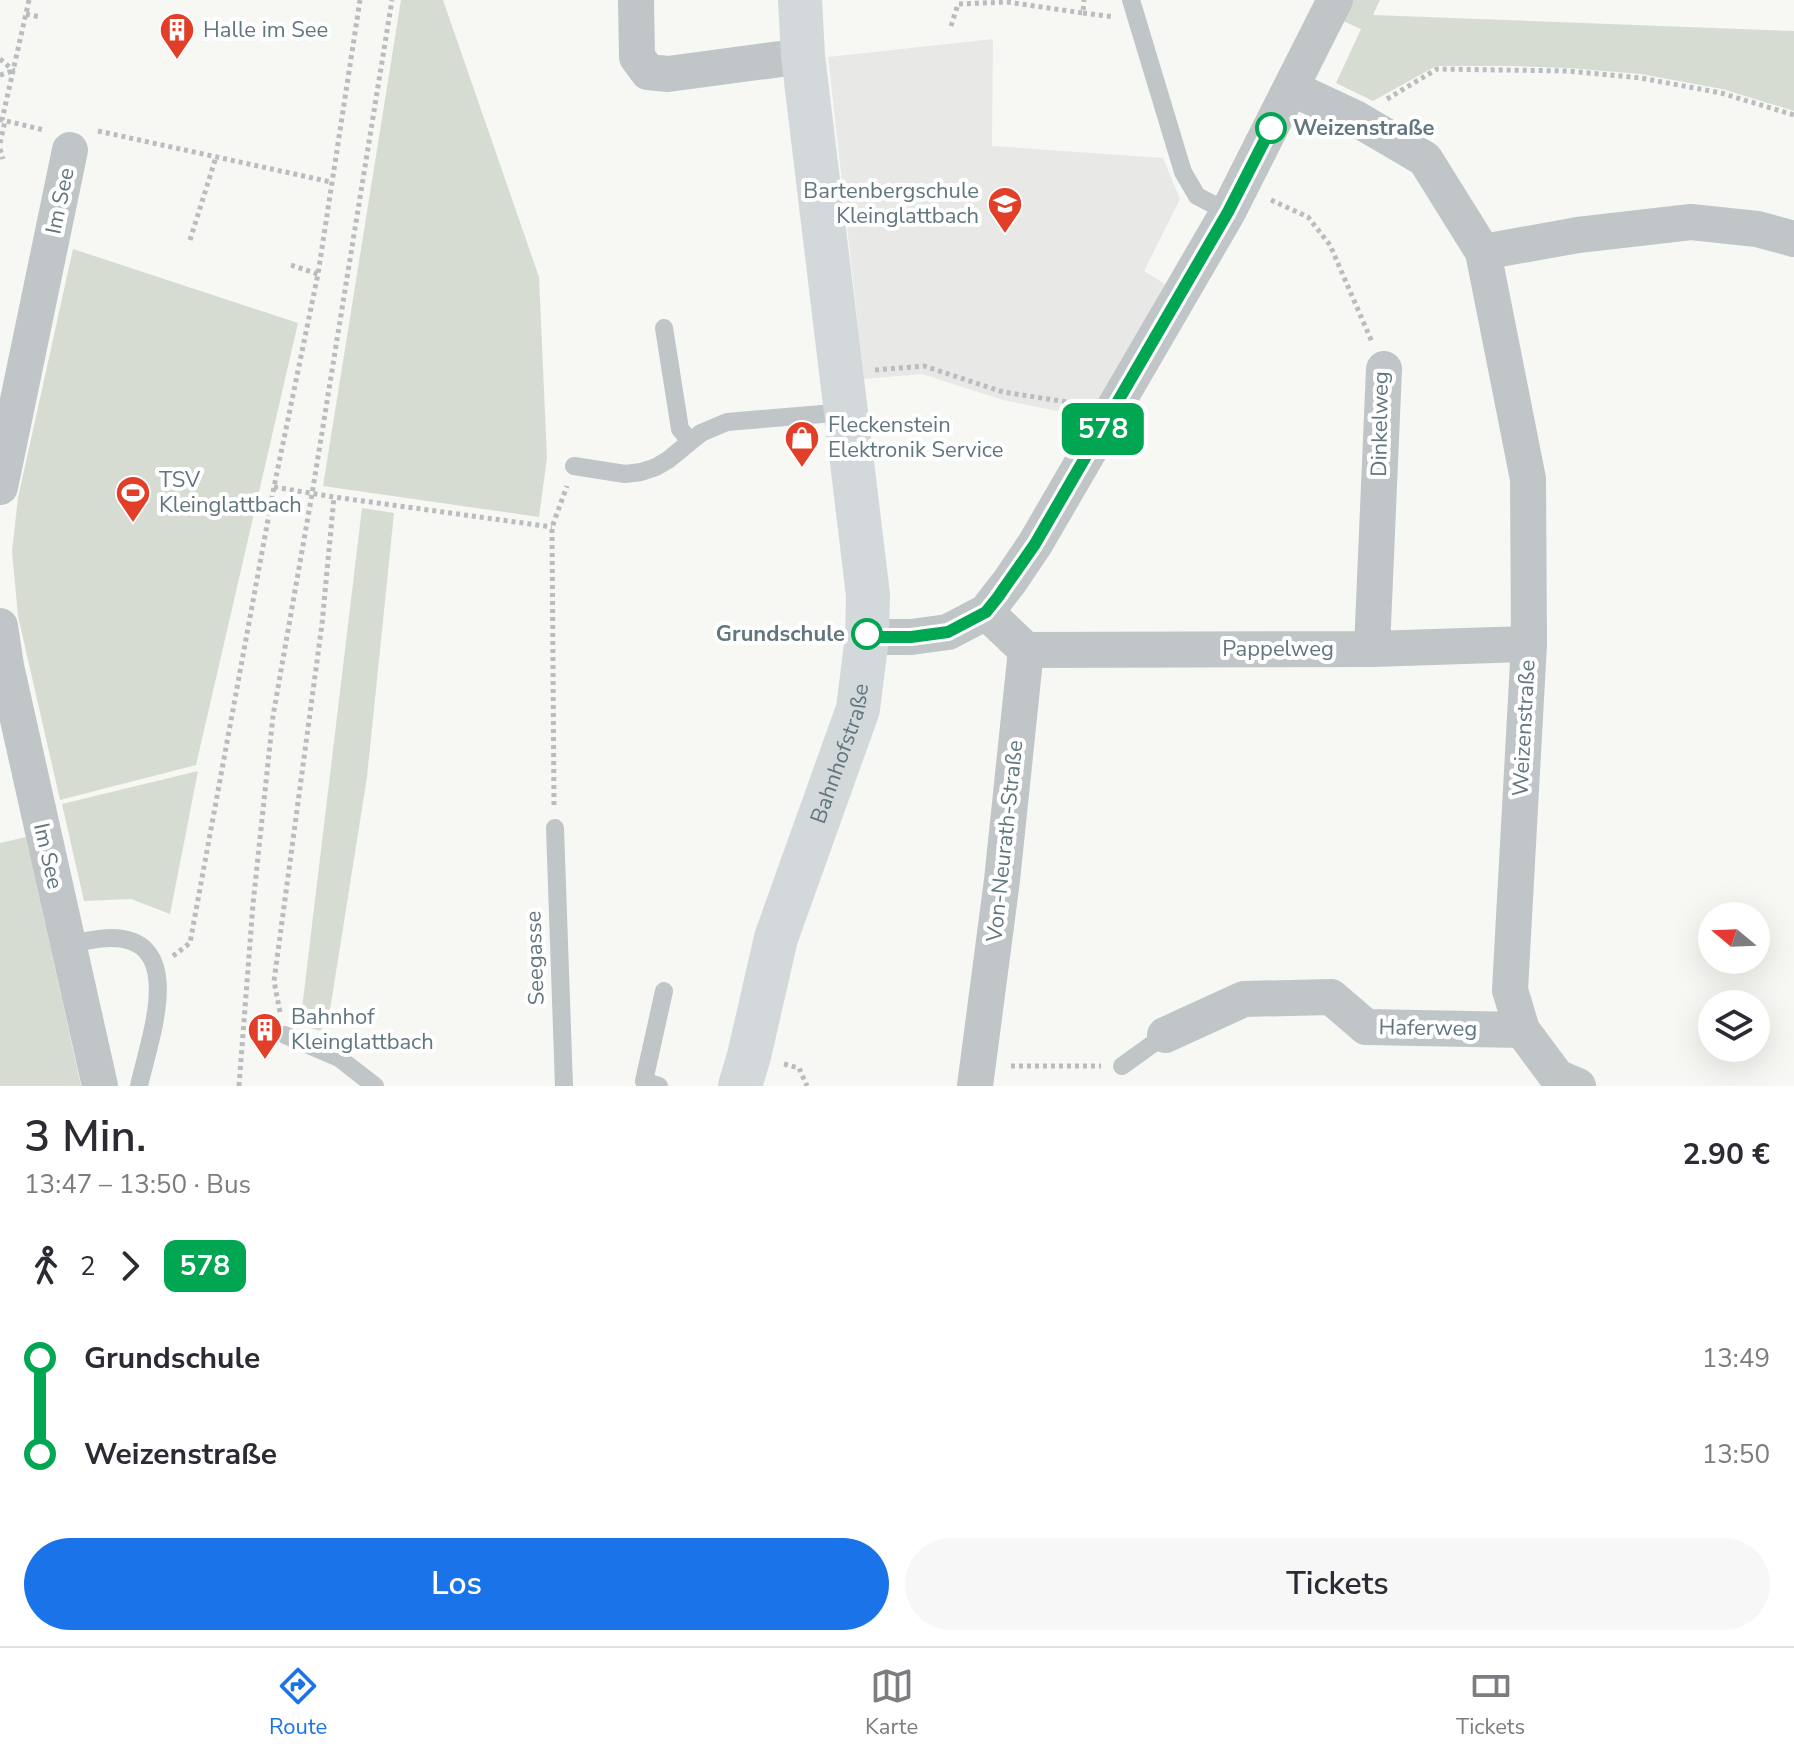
<!DOCTYPE html>
<html lang="de">
<meta charset="utf-8">
<style>
body{margin:0;font-family:"Nunito Sans",sans-serif;background:#f7f7f7;color:#2b2b33;height:100vh;display:flex;flex-direction:column;font-size:30px;white-space:nowrap}
*{box-sizing:border-box;margin:0}
p{font-size:26px;color:#7c7c81}
.icon{flex:none;width:44px;height:44px;fill:none;stroke:currentColor;stroke-width:2;stroke-linecap:round;stroke-linejoin:round}
.map{position:relative;height:1086px;overflow:hidden}
.side{display:flex;flex-direction:column;background:#fff;flex:1}
.side>*{flex:none}
.badge{padding:0 16px;border-radius:12px;font-size:28px;line-height:52px}
.needle{width:52px;rotate:289deg}
.buttons{position:absolute;left:1698px;top:902px;display:grid;gap:16px}
.buttons a{display:grid;place-items:center;width:72px;height:72px;border-radius:50%;background:#fff;box-shadow:0 8px 32px #0002;font-size:40px}
.map>.badge{position:absolute;translate:-50% -50%;box-shadow:0 0 0 4px #fff}
.legs{display:flex;align-items:center;gap:12px;height:88px;padding:0 24px;font-size:26px}
.legs p{margin-inline-start:auto}
.overview{display:flex;align-items:center;justify-content:space-between;height:136px;padding:0 24px}
h1{font-size:44px;font-weight:600;line-height:60px}
.primary-button{display:flex;gap:16px;margin-top:auto;padding:16px 24px}
.primary-button a{flex:1;height:92px;border-radius:48px;background:#1a73e8;color:#fff;font-size:32px;font-weight:600;line-height:92px;text-align:center}
.primary-button a+a{background:#f7f7f7;color:#2b2b33}
ul{padding:0 24px;list-style:none}
li{display:flex;align-items:center;gap:28px;height:96px;font-size:30px}
li i{display:grid;place-items:center;width:12px;height:100%;margin:0 10px;background:currentColor}
li i::after{content:'';width:20px;height:20px;margin:-10px;border:6px solid;border-radius:50%;background:#fff}
li p{margin-inline-start:auto}
li:first-child i{background:linear-gradient(#0000 50%,currentColor 0)}
li:last-child i{background:linear-gradient(currentColor 50%,#0000 0)}
.dock{display:flex;justify-content:space-around;align-items:center;height:112px;border-top:2px solid #e1e1e2;background:#fff;font-size:22px;color:#7c7c81}
.dock a{display:grid;justify-items:center;gap:4px}
.dock .on{color:#1a73e8}
.map>svg:first-child{display:block}
</style>
<div class="map">
<svg width="1794" height="1086" viewBox="0 0 1794 1086">
<rect width="100%" height="100%" fill="#f7f7f4"/>
<path fill="#e8e8e7" d="M 993,39 L 992,146 L 1163,158 L 1180,199 L 1144,271 L 1165,284 L 1092,418 L 1003,400 L 922,374 L 864,379 L 828,57 Z"/>
<g fill="#d7dcd3">
<path d="M 401,0 L 443,0 L 539,277 L 547,458 L 539,517 L 323,486 Z"/>
<path d="M 1353,0 L 1380,0 L 1373,15 L 1794,31 L 1794,111 L 1722,89 L 1641,74 L 1568,68 L 1513,66 L 1436,66 L 1373,101 L 1336,83 L 1361,29 L 1343,21 Z"/>
<path d="M 73,249 L 298,323 L 196,765 L 60,800 L 18,616 L 12,551 L 18,498 Z"/>
<path d="M 362,508 L 394,513 L 367,777 L 330,1010 L 321,1031 L 300,1025 Z"/>
<path d="M 198,771 L 170,914 L 131,899 L 84,901 L 62,804 Z"/>
<path d="M 26,837 L 81,1086 L 0,1086 L 0,843 Z"/>
</g>
<g fill="none" stroke-linecap="round" stroke-linejoin="round">
<g stroke="#babdbf" stroke-width="5" stroke-dasharray="4 4" stroke-linecap="butt">
<path d="M 29,0 L 2,120 L 44,130"/>
<path d="M 1083,13 L 1114,17"/>
<path d="M 26,14 L 40,17"/>
<path d="M 951,26 L 958,4 L 1007,2 L 1083,13 L 1084,0"/>
<path d="M 0,59 L 14,71"/>
<path d="M 0,75 L 13,71"/>
<path d="M 1387,99 L 1437,69 L 1568,71 L 1641,78 L 1721,93 L 1794,115"/>
<path d="M 98,131 L 331,182"/>
<path d="M 0,143 L 5,121"/>
<path d="M 0,149 L 3,159"/>
<path d="M 1271,200 L 1308,217 L 1330,245 L 1372,342"/>
<path d="M 190,240 L 216,157"/>
<path d="M 291,265 L 318,274"/>
<path d="M 875,370 L 924,366 L 1003,392 L 1080,404"/>
<path d="M 274,487 L 334,497 L 552,527"/>
<path d="M 554,805 L 552,527 L 567,486"/>
<path d="M 173,956 L 190,943 L 274,487 L 318,274 L 360,0"/>
<path d="M 280,1012 L 274,981 L 322,624 L 334,497"/>
<path d="M 784,1064 L 799,1068 L 807,1086"/>
<path d="M 1011,1066 L 1101,1066"/>
<path d="M 239,1086 L 253,904 L 273,716 L 312,494 L 392,0"/>
</g>
<g stroke="#c0c5c8" stroke-width="18">
<path d="M 1131,0 L 1183,172 L 1197,196 L 1228,212"/>
<path d="M 664,328 L 680,429 L 690,441"/>
<path d="M 574,466 L 625,474 L 641,472 L 656,467 L 668,460 L 701,433 L 727,422 L 846,412"/>
<path d="M 555,828 L 564,1086"/>
<path d="M 68,944 C 82,942 97,938 111,938 C 189,938 148,1043 139,1086"/>
<path d="M 285,1035 L 339,1058 L 375,1086"/>
<path d="M 1122,1066 L 1165,1035"/>
<path d="M 659,1086 L 644,1081 L 664,991"/>
</g>
<g stroke="#c0c5c8" stroke-width="36">
<path d="M 636,0 L 637,57 L 648,72 L 668,74 L 803,56"/>
<path d="M 1291,88 L 1355,118 L 1425,159 L 1483,252 L 1528,479 L 1529,644 L 1510,990 L 1522,1030 L 1557,1077 L 1578,1086"/>
<path d="M 1483,252 L 1578,235 L 1691,222 L 1757,229 L 1794,239"/>
<path d="M 0,487 L 70,150"/>
<path d="M 0,626 L 6,666 L 100,1086"/>
<path d="M 867,637 L 911,637 L 948,632 L 986,612 L 1010,581 L 1035,544 L 1228,212 L 1335,0"/>
<path d="M 1372,649 L 1384,369"/>
<path d="M 1026,650 L 1372,649 L 1529,644"/>
<path d="M 1165,1035 L 1244,999 L 1331,997 L 1366,1027 L 1522,1030"/>
<path d="M 975,1086 L 1002,880 L 1026,650 L 986,612"/>
</g>
<path stroke="#d3d9db" stroke-width="44" id="s1" d="M 740,1086 L 749,1056 L 776,938 L 858,709 L 867,637 L 868,595 L 803,56 L 800,0"/>
</g>
<g fill="none" stroke-linecap="round" stroke-linejoin="round">
<defs>
<path id="line-1" d="M 867,634 L 867,637 L 911,637 L 948,632 L 986,612 L 998,597 L 1035,544 L 1125,389 L 1228,212 L 1271,128"/>
</defs>
<use href="#line-1" stroke="#fff" stroke-width="18"/>
<use href="#line-1" stroke="#00a651" stroke-width="12"/>
</g>
<defs>
<symbol id="building-pin" viewBox="-11 -11 22 30"><path d="M0 17L-7.5 6A9.5 9.5 0 1 1 7.5 6Z" fill="#e33e28" stroke="#fff"/><path d="M-4-6H4V6H1V3H-1V6H-4ZM-2.5-4.3h1.7v1.8h-1.7ZM.8-4.3h1.7v1.8H.8ZM-2.5-1h1.7V.8h-1.7ZM.8-1h1.7V.8H.8Z" fill="#fff"/></symbol>
<symbol id="school-pin" viewBox="-11 -11 22 30"><path d="M0 17L-7.5 6A9.5 9.5 0 1 1 7.5 6Z" fill="#e33e28" stroke="#fff"/><path d="M0-5L7-2L0 1L-7-2ZM-4 1L0 2.5L4 1V4Q0 6-4 4Z" fill="#fff"/></symbol>
<symbol id="shop-pin" viewBox="-11 -11 22 30"><path d="M0 17L-7.5 6A9.5 9.5 0 1 1 7.5 6Z" fill="#e33e28" stroke="#fff"/><path d="M-5-2.5h2.3a2.7 3.5 0 0 1 5.4 0H5L5.5 6h-11ZM-1.5-2.5h3a1.5 2.3 0 0 0-3 0Z" fill="#fff"/></symbol>
<symbol id="stadium-pin" viewBox="-11 -11 22 30"><path d="M0 17L-7.5 6A9.5 9.5 0 1 1 7.5 6Z" fill="#e33e28" stroke="#fff"/><path d="M0-5a6.5 5 0 1 0 0 10a6.5 5 0 1 0 0-10ZM-3.5-1.8h7v3.6h-7Z" fill="#fff"/></symbol>
</defs>
<g fill-rule="evenodd">
<use href="#building-pin" x="157" y="10" width="40" height="54"/>
<use href="#school-pin" x="985" y="184" width="40" height="54"/>
<use href="#shop-pin" x="782" y="418" width="40" height="54"/>
<use href="#stadium-pin" x="113" y="473" width="40" height="54"/>
<use href="#building-pin" x="245" y="1010" width="40" height="54"/>
</g>
<g fill="#fff" stroke="#00a651" stroke-width="4">
<circle cx="1271" cy="128" r="14"/>
<circle cx="867" cy="634" r="14"/>
</g>
<g text-anchor="middle" dominant-baseline="central" stroke-width="8" stroke-linejoin="round" paint-order="stroke">
<g font-size="22" fill="#62767f" stroke="#fff" text-anchor="start">
<text x="203" y="30">Halle im See</text>
<text x="979" y="191" text-anchor="end">Bartenbergschule<tspan x="979" dy="25">Kleinglattbach</tspan></text>
<text x="828" y="425">Fleckenstein<tspan x="828" dy="25">Elektronik Service</tspan></text>
<text x="159" y="480">TSV<tspan x="159" dy="25">Kleinglattbach</tspan></text>
<text x="291" y="1017">Bahnhof<tspan x="291" dy="25">Kleinglattbach</tspan></text>
</g>
<g font-size="22" font-weight="bold" fill="#62767f" stroke="#fff" text-anchor="start">
<text x="1293" y="128">Weizenstraße</text>
<text x="845" y="634" text-anchor="end">Grundschule</text>
</g>
<g font-size="22" fill="#62767f" stroke="#fff">
<text transform="translate(60 201) rotate(-78)">Im See</text>
<text transform="translate(1380 424) rotate(-89)">Dinkelweg</text>
<text x="1278" y="649">Pappelweg</text>
<text transform="translate(1524 728) rotate(-87)">Weizenstraße</text>
<text stroke="none"><textPath href="#s1" startOffset="348">Bahnhofstraße</textPath></text>
<text transform="translate(1005 841) rotate(-84)">Von-Neurath-Straße</text>
<text transform="translate(48 856) rotate(77)">Im See</text>
<text transform="translate(535 958) rotate(-92)">Seegasse</text>
<text transform="translate(1428 1028) rotate(1)">Haferweg</text>
</g>
</g>
</svg>
<div class="buttons">
<a><svg class="needle" viewBox="-14 -14 28 28"><path d="M0-13l5 13h-10z" fill="#e53935"/><path d="M0 13l5-13h-10z" fill="#7c7c81"/></svg></a>
<a><svg class="icon" aria-label="layers" viewBox="0 0 24 24"><path d="M12 4l9 5-9 5-9-5zM3 14l9 5 9-5"/></svg></a>
</div>
<b class="badge" style="left:1103px;top:429px;background:#00a651;color:#fff">578</b>
</div>
<section class="side">
<div class="overview"><div><h1>3 Min.</h1><p>13:47 – 13:50 · Bus</p></div><b>2.90 €</b></div>
<div class="legs"><svg class="icon" aria-label="walk" viewBox="0 0 24 24"><circle cx="13" cy="4" r="2"/><path d="M13 8l-2 6 4 7M11 14l-3 7M7 12l3-4h3l4 4"/></svg>2<svg class="icon" aria-label="forward" viewBox="0 0 24 24"><path d="M9 5l7 7-7 7"/></svg><b class="badge" style="background:#00a651;color:#fff">578</b></div>
<ul>
<li><i style="color:#00a651"></i><b>Grundschule</b><p>13:49</p></li>
<li><i style="color:#00a651"></i><b>Weizenstraße</b><p>13:50</p></li>
</ul>
<div class="primary-button"><a>Los</a><a>Tickets</a></div>
</section>
<nav class="dock">
<a class="on"><svg class="icon" aria-label="directions" viewBox="0 0 24 24"><path d="M12 3l9 9-9 9-9-9zM9 14v-3h6M13 9l2 2-2 2"/></svg>Route</a>
<a><svg class="icon" aria-label="map" viewBox="0 0 24 24"><path d="M3 6l6-2 6 2 6-2v14l-6 2-6-2-6 2zM9 4v14M15 6v14"/></svg>Karte</a>
<a><svg class="icon" aria-label="tickets" viewBox="0 0 24 24"><path d="M3 7h18v10H3zM15 7v10"/></svg>Tickets</a>
</nav>
